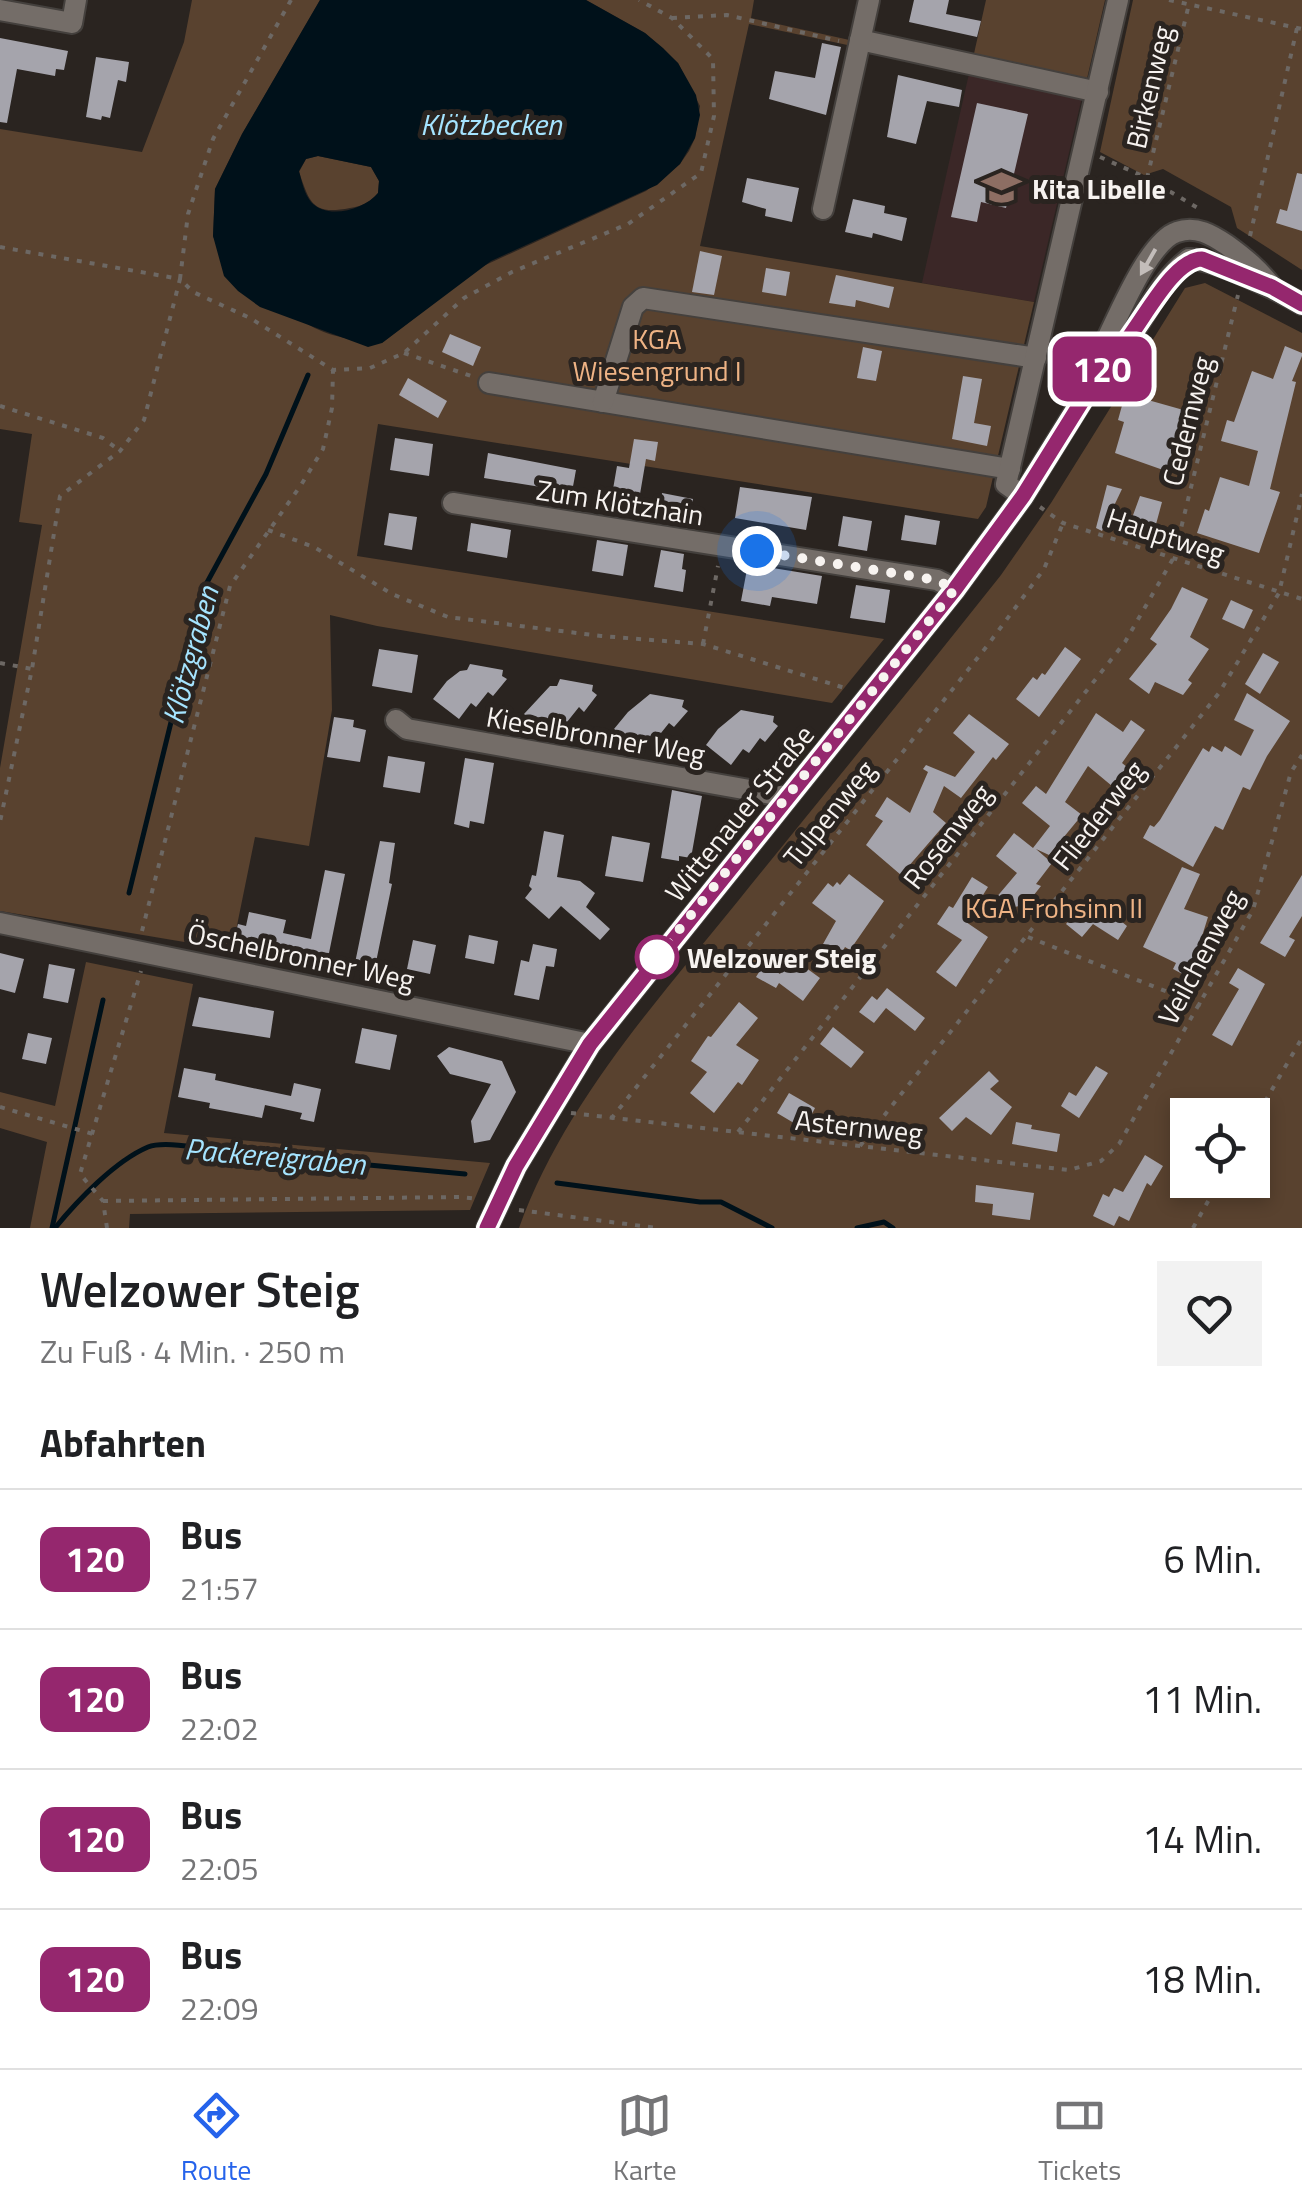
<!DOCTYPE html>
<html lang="de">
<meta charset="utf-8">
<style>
body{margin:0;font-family:"Titillium Web",sans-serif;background:#f2f2f2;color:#202124;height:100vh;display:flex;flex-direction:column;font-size:38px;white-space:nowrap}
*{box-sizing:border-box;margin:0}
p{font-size:32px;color:#757577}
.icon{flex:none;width:55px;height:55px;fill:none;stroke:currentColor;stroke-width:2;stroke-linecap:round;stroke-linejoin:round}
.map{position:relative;height:1228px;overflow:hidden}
.side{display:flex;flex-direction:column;background:#fff;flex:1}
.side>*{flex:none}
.badge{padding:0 20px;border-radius:15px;font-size:35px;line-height:65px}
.fabs{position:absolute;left:1170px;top:1098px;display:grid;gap:20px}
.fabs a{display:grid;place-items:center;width:100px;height:100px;border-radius:0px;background:#fff;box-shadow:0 5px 15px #0003;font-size:50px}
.you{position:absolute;width:50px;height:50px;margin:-25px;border:8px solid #fff;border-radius:50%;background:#1a73e8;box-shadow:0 0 0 15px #1a73e833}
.map>.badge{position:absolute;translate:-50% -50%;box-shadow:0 0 0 5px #fff}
h2{padding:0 40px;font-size:38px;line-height:90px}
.round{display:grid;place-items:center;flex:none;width:105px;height:105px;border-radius:0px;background:#f2f2f2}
.summary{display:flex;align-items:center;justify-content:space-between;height:170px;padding:0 40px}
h1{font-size:48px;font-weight:600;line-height:75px}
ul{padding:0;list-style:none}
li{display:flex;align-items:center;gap:30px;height:140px;padding:0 40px;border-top:2px solid #e0e0e0}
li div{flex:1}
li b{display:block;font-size:38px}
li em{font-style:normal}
li .badge{min-width:110px;font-weight:700;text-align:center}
.tabs{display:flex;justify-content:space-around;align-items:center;height:140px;border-top:2px solid #e0e0e0;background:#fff;font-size:28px;color:#757577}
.tabs a{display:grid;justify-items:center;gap:5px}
.tabs .current{color:#2563eb}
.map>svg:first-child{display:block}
</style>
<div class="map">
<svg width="1302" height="1228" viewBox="0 0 1302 1228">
<rect width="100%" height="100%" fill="#2a2420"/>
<path fill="#3b2727" d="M 970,69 L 1083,93 L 1034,302 L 922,283 Z"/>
<g fill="#59422f" fill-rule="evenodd">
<path d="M 192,0 L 320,0 L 242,134 L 215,189 L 213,237 C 242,264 274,300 306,323 C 327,337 357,341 382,343 L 479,268 L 646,191 L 680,164 L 689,151 L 695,138 L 700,106 L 678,63 L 645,33 L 586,0 L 754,0 L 751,18 L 854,41 L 852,46 L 749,24 L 700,246 L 1034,302 L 986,507 L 978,519 L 378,424 L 357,556 L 884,639 L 832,703 L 377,626 L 330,615 L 332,710 L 309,846 L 255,837 L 232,950 L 0,911 L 0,768 L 42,525 L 19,522 L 32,434 L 0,429 L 0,129 L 142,152 L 184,42 Z"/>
<path d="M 986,0 L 1105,0 L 1086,83 L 973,58 Z"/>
<path d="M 1133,0 L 1302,0 L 1302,270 L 1237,228 L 1231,207 L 1163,169 L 1144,175 L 1100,152 Z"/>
<path d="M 318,156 L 371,167 L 379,181 L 378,193 C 370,203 362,206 350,208 C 313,215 310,204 299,172 L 306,159 Z"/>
<path d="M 1205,283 L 1302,333 L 1302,1228 L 519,1228 C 563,1105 657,1001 738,901 C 826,792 914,685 1001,575 L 1051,503 L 1185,288 ZM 1188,1115 L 1252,1115 L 1252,1180 L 1188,1180 Z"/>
<path d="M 86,962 L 193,984 L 164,1133 L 490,1163 L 470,1210 L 130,1214 L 129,1228 L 30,1228 L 47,1142 L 0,1128 L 0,1092 L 55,1106 Z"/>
</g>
<path fill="#00111a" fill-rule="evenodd" d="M 320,0 L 586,0 L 645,33 L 663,48 L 678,63 L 696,95 L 700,115 L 695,138 L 680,164 L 657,185 L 491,261 L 382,343 L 368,347 L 260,307 L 238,291 L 224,276 L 213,236 L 215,189 L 242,134 ZM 318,156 L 371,167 L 379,181 L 378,193 C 364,210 327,220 311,202 C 304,193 302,182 299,171 L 306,159 Z"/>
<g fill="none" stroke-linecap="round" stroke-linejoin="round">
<g stroke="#00111a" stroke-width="5">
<path d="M 129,893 L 204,588 L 266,474 L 308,375"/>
<path d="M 557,1183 L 700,1202 L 721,1202 L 772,1228"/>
<path d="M 52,1228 L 103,1000"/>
<path d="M 55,1228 C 77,1201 115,1161 148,1147 C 160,1142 181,1145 194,1147 C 218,1149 238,1162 262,1155 L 465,1174"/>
<path d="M 857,1228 L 884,1222 L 893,1228"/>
</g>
</g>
<g fill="#a5a4ac">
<path d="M 914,0 L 949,0 L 946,14 L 981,21 L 977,37 L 909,22 Z"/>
<path d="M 0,38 L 68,51 L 64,70 L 56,69 L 55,76 L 17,69 L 7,123 L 0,122 Z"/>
<path d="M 822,43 L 841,47 L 826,115 L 769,99 L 775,71 L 815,78 Z"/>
<path d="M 96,57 L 129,62 L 126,82 L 118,80 L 110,118 L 102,116 L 101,120 L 86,117 Z"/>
<path d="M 898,75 L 962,90 L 959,107 L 927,101 L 916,144 L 887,137 Z"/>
<path d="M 977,103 L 1028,114 L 1006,208 L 981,202 L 977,222 L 951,217 Z"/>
<path d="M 1297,173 L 1302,174 L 1302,231 L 1276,223 L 1280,209 L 1287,211 Z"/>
<path d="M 747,178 L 799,188 L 792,222 L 765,216 L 766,209 L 742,202 Z"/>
<path d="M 853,199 L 885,206 L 884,213 L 907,218 L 902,241 L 873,233 L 872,238 L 845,232 Z"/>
<path d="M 700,251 L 722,256 L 714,295 L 692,292 Z"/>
<path d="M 766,268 L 790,272 L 786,296 L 762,292 Z"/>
<path d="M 836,275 L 894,287 L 889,308 L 856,300 L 855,307 L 829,303 Z"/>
<path d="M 450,334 L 481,347 L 473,366 L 442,352 Z"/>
<path d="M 1285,346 L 1302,353 L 1302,356 L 1292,381 L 1296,382 L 1270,489 L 1280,492 L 1259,553 L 1197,533 L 1205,509 L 1209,511 L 1220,477 L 1249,486 L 1258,451 L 1221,441 L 1227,420 L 1234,422 L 1252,371 L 1273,379 Z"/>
<path d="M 863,347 L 882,351 L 876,381 L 857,378 Z"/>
<path d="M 963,376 L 982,379 L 974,423 L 991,426 L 987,446 L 952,439 Z"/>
<path d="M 408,378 L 447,401 L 438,418 L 399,395 Z"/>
<path d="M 1131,389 L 1150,394 L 1148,400 L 1187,411 L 1166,471 L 1115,453 L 1124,422 L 1118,420 L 1123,402 L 1127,403 Z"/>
<path d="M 395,438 L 433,444 L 429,476 L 390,470 Z"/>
<path d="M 634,439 L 658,442 L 655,461 L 646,459 L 639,500 L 612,495 L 617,466 L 629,468 Z"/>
<path d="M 488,453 L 576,470 L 572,492 L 484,478 Z"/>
<path d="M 1107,485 L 1122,489 L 1102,531 L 1096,528 Z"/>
<path d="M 740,487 L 812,497 L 806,530 L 735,518 Z"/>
<path d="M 662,493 L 693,499 L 688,526 L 658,521 Z"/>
<path d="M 1140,496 L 1162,502 L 1155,528 L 1135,523 L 1136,519 L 1132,518 Z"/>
<path d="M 389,513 L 417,517 L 412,550 L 384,545 Z"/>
<path d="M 905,515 L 940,521 L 936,545 L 901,540 Z"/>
<path d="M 843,516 L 872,521 L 867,551 L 838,546 Z"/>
<path d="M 471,523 L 511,530 L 507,558 L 467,551 Z"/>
<path d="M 597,540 L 628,545 L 623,576 L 592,571 Z"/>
<path d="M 661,550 L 684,554 L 682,569 L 686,570 L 683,592 L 654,587 Z"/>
<path d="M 748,564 L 822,576 L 817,604 L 772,597 L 770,606 L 741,601 Z"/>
<path d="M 856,585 L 890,590 L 885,623 L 850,618 Z"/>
<path d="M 1182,587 L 1208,599 L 1190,637 L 1209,649 L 1188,680 L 1192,683 L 1183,695 L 1155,682 L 1149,694 L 1129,679 L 1157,644 L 1150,639 L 1171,609 Z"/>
<path d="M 1231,600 L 1253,610 L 1244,629 L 1222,619 Z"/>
<path d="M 1065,647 L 1081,659 L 1039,717 L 1016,699 L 1033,677 L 1037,680 L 1042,673 L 1045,675 Z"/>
<path d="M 379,649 L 418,655 L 412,693 L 372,686 Z"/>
<path d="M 1263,653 L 1279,662 L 1260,694 L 1245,684 Z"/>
<path d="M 470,664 L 503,670 L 502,676 L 507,679 L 493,696 L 488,692 L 476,707 L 471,703 L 459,719 L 433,699 L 447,681 L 460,671 L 467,670 Z"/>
<path d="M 560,679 L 593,685 L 592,691 L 597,695 L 584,712 L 579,707 L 567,722 L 562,718 L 549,734 L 524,714 L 550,686 L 557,686 Z"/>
<path d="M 1247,693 L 1290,721 L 1267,756 L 1250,790 L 1243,787 L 1223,830 L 1215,826 L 1193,867 L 1143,838 L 1150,825 L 1154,827 L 1160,820 L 1203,748 L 1209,752 L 1212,746 L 1222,752 L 1225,746 L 1241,756 L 1254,730 L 1234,720 Z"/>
<path d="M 650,694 L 684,700 L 682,707 L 688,711 L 674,727 L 669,723 L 657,738 L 652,734 L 640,750 L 614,729 L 628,712 Z"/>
<path d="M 741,710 L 774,716 L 773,722 L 778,726 L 765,742 L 760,738 L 749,753 L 743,749 L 731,765 L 706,745 L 718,729 Z"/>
<path d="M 1096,713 L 1123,732 L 1131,720 L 1145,730 L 1122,763 L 1127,767 L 1112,786 L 1088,766 L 1065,802 L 1082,815 L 1049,855 L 1036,849 L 1052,863 L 1036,884 L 1041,886 L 1022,910 L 1017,906 L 1012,912 L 995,899 L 1017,873 L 996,856 L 1014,833 L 1033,848 L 1050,826 L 1022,803 L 1036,786 L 1046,794 Z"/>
<path d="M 969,714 L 1009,744 L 996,760 L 993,757 L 961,798 L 944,786 L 933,812 L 946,823 L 901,875 L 866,845 L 883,821 L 875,816 L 887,797 L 910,813 L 928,772 L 923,769 L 926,765 L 955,777 L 975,752 L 953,733 Z"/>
<path d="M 334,717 L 354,720 L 353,727 L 366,730 L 360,762 L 327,757 Z"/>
<path d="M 388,756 L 425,762 L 420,793 L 383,787 Z"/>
<path d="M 465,758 L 494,763 L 484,824 L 470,821 L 469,828 L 454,824 Z"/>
<path d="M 672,790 L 702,796 L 691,858 L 679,856 L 679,861 L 661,858 Z"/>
<path d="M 544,831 L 564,835 L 557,877 L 580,881 L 595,893 L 586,907 L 610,929 L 600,940 L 561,906 L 549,919 L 525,898 L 532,889 L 529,886 L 532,875 L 536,876 Z"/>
<path d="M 612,836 L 650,843 L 643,882 L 605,876 Z"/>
<path d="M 380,841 L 395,843 L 389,883 L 392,884 L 375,967 L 355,963 Z"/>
<path d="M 1182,867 L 1200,874 L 1184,909 L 1208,917 L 1198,949 L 1202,952 L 1188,977 L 1173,969 L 1176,963 L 1143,947 Z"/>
<path d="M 325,870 L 345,874 L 328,958 L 234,940 L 238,924 L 246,926 L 249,912 L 286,920 L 283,933 L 311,939 Z"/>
<path d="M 849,874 L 884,901 L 850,950 L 845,947 L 839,958 L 826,950 L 828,946 L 823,944 L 836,921 L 812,903 L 828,883 L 833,887 L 837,882 L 840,885 Z"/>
<path d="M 1302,875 L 1302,916 L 1289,937 L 1295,940 L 1285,957 L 1260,943 Z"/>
<path d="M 972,877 L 988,887 L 966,922 L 988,937 L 956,987 L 936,972 L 962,940 L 937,924 L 949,906 L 953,908 Z"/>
<path d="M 1090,896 L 1127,926 L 1118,940 L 1093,924 L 1082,937 L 1066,924 Z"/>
<path d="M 469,935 L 498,941 L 494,964 L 465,958 Z"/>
<path d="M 413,940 L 436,945 L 430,974 L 407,969 Z"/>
<path d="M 533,944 L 557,949 L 554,967 L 546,966 L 539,1000 L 514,995 L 521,960 L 529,962 Z"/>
<path d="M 0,953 L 24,959 L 15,993 L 0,989 Z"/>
<path d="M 791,957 L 820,978 L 803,1001 L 779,983 L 776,988 L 756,977 L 764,964 L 780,974 Z"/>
<path d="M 49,964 L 75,969 L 68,1003 L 43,998 Z"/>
<path d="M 1238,968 L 1265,984 L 1232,1046 L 1212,1035 L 1239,989 L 1229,983 Z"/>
<path d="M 887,988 L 925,1018 L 915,1031 L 886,1008 L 874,1023 L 859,1012 L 872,996 L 877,1000 Z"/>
<path d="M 199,997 L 274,1011 L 270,1038 L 192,1026 Z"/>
<path d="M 739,1002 L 758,1018 L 736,1045 L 759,1060 L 742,1085 L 738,1082 L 714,1113 L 690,1093 L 707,1072 L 691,1061 L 708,1036 L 711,1037 Z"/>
<path d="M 833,1027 L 864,1052 L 851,1068 L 820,1044 Z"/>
<path d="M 362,1028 L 397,1035 L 390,1070 L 355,1063 Z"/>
<path d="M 28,1033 L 52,1038 L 46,1064 L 22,1059 Z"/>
<path d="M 449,1047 L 502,1061 L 516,1092 L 490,1140 L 474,1143 L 471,1121 L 491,1084 L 450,1074 L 437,1056 Z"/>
<path d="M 1096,1066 L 1108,1073 L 1079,1118 L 1061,1106 L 1069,1092 L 1076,1096 Z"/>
<path d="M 184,1068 L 216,1074 L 215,1080 L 291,1096 L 294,1083 L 321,1089 L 314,1122 L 300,1119 L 302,1113 L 265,1105 L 262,1118 L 209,1108 L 210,1103 L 178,1097 Z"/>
<path d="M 989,1071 L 999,1081 L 990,1089 L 1012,1107 L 991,1135 L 966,1117 L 952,1131 L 939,1118 Z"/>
<path d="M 789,1093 L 815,1108 L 804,1129 L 777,1113 Z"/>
<path d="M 1016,1122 L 1032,1125 L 1031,1129 L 1060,1134 L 1057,1152 L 1012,1144 Z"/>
<path d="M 1145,1155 L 1163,1166 L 1151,1186 L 1147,1183 L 1129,1221 L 1119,1216 L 1114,1226 L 1093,1216 L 1103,1194 L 1109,1197 L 1114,1188 L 1123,1192 Z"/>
<path d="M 976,1185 L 1034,1193 L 1030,1220 L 992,1215 L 993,1204 L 975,1202 Z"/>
</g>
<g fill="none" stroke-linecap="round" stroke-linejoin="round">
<defs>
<g id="minor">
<path d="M 0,10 L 72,23 L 76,0"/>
<path d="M 860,40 L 1098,92"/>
<path d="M 823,209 L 869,0"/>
<path d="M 1189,259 C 1216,259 1277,290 1302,304"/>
<path d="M 1104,365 L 1103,347 C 1117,320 1148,241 1177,232 C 1196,225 1212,235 1227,245 C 1245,258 1258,269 1272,287"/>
<path d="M 489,383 L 1010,469"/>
<path d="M 603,402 L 633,307 L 643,298 L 1036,358"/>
<path d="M 1023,496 L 1006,484 L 1118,0"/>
<path d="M 453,503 L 937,580 L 955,589"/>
<path d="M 396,720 L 407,729 L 788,797"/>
<path d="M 0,923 L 590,1044"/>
<path d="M 487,1228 L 516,1166 L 590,1044 L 955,589 L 1023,496 L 1104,365 C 1140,337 1152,286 1189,259"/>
</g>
</defs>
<use href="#minor" stroke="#44403d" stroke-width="24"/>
<g stroke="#6d6864" stroke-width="4" stroke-dasharray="5 8" stroke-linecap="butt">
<path d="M 291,0 L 213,139 L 188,214 L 180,279 L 193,292 L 250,318 L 333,370 L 370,368 L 404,353 L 464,298 L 512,272 L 628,224 L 701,173 L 714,116 L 713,59 L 672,18 L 639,0"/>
<path d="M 1169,0 L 1302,29"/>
<path d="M 672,18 L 727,15 L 839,41"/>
<path d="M 1100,157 L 1147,178 L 1203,211"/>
<path d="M 1147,178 L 1189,4"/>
<path d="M 1250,236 L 1297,28"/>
<path d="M 0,247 L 180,279 L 144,420 L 120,451 L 60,496 L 32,669 L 0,822"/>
<path d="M 404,353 L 471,376"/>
<path d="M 0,406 L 103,438 L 120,451"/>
<path d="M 1040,507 L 1063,523 L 1302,599"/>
<path d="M 268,530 L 314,547 L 392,594 L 448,617 L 601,636 L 703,644 L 848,689"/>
<path d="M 703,644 L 718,566"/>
<path d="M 0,663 L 32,669"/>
<path d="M 142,931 L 230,586 L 301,485 L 323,449 L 332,408 L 333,371"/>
<path d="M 1028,937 L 1201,1005"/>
<path d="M 0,1107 L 93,1134"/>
<path d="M 571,1113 L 1069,1170 L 1101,1161 L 1119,1144 L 1253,910 L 1291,772 L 1302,755"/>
<path d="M 611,1119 L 987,646 L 1044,569 L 1063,523"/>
<path d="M 1252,1124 L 1302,1038"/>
<path d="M 738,1132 L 1125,642 L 1174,557 L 1238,295"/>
<path d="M 860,1146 L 1219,693 L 1279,593 L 1302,494"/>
<path d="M 103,1201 L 460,1197 L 478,1199"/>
<path d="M 519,1210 L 657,1228"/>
<path d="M 107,1228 L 103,1201 L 80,1174 L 141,971"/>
<path d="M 1193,1228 L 1220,1180"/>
</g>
<use href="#minor" stroke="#746d68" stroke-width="20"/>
</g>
<defs><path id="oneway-solid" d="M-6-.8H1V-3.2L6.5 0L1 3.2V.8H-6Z" transform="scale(2.5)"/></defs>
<use fill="#c3bdba" href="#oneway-solid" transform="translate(1148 262) rotate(120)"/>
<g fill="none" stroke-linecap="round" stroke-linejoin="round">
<defs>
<path id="line" d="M 487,1228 L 516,1166 L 590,1044 L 955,589 L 1023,496 L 1104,366 C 1136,341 1167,260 1202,259 L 1272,287 L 1302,304"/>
</defs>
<use href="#line" stroke="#fff" stroke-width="22"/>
<use href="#line" stroke="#95276e" stroke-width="15"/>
<path stroke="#f7f3f0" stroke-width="10" stroke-dasharray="0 18" d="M 657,957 L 955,589 L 936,580 L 757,551"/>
</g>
<defs>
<symbol id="school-bare" viewBox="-9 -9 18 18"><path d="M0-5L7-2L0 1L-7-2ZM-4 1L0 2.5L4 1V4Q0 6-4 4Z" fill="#8d6e63" stroke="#2a2420" stroke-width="2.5" paint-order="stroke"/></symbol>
</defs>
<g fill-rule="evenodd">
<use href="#school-bare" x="974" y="160" width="55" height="55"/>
</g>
<circle fill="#fff" stroke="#95276e" stroke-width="5" cx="657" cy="957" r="20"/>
<g text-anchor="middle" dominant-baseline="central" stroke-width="10" stroke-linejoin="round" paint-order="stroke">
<g font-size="28" fill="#f7f3f0" stroke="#2a2420">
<text transform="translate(1149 87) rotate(-77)">Birkenweg</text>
<text transform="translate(1187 421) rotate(-76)">Cedernweg</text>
<text transform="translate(620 502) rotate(9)">Zum Klötzhain</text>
<text transform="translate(1166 535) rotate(18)">Hauptweg</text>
<text transform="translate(596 735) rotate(10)">Kieselbronner Weg</text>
<text transform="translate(739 813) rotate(-51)">Wittenauer Straße</text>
<text transform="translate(829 813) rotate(-51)">Tulpenweg</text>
<text transform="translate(1098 815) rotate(-52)">Fliederweg</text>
<text transform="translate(947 836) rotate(-52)">Rosenweg</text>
<text transform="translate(301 956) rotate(12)">Öschelbronner Weg</text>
<text transform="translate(1200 957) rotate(-62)">Veilchenweg</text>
<text transform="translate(859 1126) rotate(6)">Asternweg</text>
</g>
<g font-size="28" font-weight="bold" fill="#f7f3f0" stroke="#2a2420" text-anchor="start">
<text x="1032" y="188">Kita Libelle</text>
</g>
<g font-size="28" fill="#eeb385" stroke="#2a2420">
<text x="657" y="338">KGA<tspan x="657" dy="32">Wiesengrund I</tspan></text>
<text x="1054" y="907">KGA Frohsinn II</text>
</g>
<g font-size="28" font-weight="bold" fill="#f7f3f0" stroke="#2a2420" text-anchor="start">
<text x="687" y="957">Welzower Steig</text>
</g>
<g font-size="30" font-style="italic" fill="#a5e4ff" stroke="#2a2420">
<text x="491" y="124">Klötzbecken</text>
<text transform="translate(190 655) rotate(-75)">Klötzgraben</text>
<text transform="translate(275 1156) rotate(5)">Packereigraben</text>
</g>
</g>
</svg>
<div class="fabs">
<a><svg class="icon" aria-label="locate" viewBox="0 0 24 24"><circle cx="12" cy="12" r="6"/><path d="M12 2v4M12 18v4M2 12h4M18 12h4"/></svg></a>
</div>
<div class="you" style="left:757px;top:551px"></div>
<b class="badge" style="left:1102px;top:369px;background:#95276e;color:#fff">120</b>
</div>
<section class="side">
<div class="summary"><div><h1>Welzower Steig</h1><p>Zu Fuß · 4 Min. · 250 m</p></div><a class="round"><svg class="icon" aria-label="heart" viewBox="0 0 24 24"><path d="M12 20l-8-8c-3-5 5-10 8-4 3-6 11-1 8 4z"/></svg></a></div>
<h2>Abfahrten</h2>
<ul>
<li><span class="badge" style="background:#95276e;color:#fff">120</span><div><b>Bus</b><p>21:57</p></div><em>6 Min.</em></li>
<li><span class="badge" style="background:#95276e;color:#fff">120</span><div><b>Bus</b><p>22:02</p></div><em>11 Min.</em></li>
<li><span class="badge" style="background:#95276e;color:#fff">120</span><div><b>Bus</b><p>22:05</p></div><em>14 Min.</em></li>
<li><span class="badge" style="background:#95276e;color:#fff">120</span><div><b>Bus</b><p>22:09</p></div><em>18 Min.</em></li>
</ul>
</section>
<nav class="tabs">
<a class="current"><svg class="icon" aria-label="directions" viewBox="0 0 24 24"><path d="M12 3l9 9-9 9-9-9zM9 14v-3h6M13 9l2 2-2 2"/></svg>Route</a>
<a><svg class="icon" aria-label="map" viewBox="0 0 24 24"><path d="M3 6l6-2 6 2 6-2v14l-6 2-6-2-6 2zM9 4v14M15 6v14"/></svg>Karte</a>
<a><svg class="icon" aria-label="tickets" viewBox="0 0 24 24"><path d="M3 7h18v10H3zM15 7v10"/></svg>Tickets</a>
</nav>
